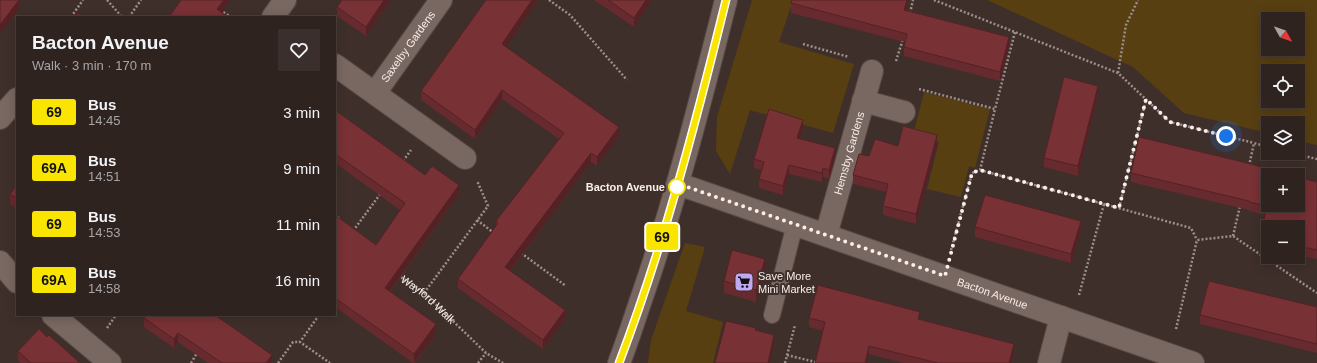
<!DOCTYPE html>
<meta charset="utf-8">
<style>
body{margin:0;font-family:Helvetica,sans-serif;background:#3b2f2d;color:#f1f3f6;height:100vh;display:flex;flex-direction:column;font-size:15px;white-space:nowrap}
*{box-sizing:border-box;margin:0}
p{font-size:13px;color:#a7a4a5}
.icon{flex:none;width:22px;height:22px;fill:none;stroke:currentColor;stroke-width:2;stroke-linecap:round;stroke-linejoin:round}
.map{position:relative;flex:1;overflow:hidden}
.details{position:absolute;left:16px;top:16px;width:320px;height:300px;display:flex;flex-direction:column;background:#2f2320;border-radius:0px;box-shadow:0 2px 10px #0003,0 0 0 1px #4a403e}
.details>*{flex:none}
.badge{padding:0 8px;border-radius:3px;font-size:14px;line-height:26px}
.needle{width:26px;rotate:130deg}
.fabs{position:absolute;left:1261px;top:12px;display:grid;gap:8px}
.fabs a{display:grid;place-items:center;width:44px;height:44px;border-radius:0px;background:#2f2320;box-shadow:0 2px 10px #0003,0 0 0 1px #4a403e;font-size:20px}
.you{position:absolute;width:20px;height:20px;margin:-10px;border:3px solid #fff;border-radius:50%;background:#1a73e8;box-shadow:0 0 0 6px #1a73e833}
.map>.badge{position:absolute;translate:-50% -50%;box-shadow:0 0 0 2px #fff}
.round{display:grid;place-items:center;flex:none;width:42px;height:42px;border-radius:0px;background:#3b2f2d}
.summary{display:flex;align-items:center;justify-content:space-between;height:68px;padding:0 16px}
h1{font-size:19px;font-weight:700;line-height:30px}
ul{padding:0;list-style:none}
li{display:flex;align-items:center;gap:12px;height:56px;padding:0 16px}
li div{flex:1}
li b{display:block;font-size:15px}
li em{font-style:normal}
li .badge{min-width:44px;font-weight:700;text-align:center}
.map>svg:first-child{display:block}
</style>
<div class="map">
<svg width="1317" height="363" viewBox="0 0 1317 363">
<rect width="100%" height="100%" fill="#3f2f2a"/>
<g fill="#583f12" fill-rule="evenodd">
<path d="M 752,0 L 793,0 L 779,42 L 854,64 L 833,133 L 750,110 L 730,174 L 716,151 L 717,117 Z"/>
<path d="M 987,0 L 1317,0 L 1317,145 L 1298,141 L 1298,123 L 1268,123 L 1268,133 L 1184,113 L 1133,67 ZM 1268,19 L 1298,19 L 1298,49 L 1268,49 ZM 1268,71 L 1298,71 L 1298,101 L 1268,101 Z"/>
<path d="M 924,92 L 990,109 L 975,168 L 969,166 L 961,197 L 927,189 L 939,142 L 913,135 Z"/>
<path d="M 685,243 L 705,247 L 686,311 L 723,322 L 713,363 L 648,363 L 651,340 Z"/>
</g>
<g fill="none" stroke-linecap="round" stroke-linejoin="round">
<defs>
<path id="lane" d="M 772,315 L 795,224"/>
<g id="street">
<path d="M 273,17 L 285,0"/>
<path d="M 335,65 L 465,158"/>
<path id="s2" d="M 375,93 L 441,0"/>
<path d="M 863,101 L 904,112"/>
<path d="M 0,118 L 17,99"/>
<path id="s3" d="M 678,184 L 693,189 L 1193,363"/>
<path id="s4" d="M 826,235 L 872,71"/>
<path d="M 0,262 L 17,282"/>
<path d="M 53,315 L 110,363"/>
<path d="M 1049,363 L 1061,317"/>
</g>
<path id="secondary" d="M 619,363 C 628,340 635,317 643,294 C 676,198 701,99 726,0"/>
</defs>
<use href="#lane" stroke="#584b47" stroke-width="18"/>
<use href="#street" stroke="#584b47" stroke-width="24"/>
<use href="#secondary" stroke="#584b47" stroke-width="24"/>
<g stroke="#9c8f8b" stroke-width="2.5" stroke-dasharray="2 2" stroke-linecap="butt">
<path d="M 107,0 L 122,17"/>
<path d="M 549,0 L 570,15 L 627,80"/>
<path d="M 934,0 L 1118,73 L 1170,122 L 1254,143"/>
<path d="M 220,10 L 231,17"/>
<path d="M 910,13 L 913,0"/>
<path d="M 71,17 L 83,0"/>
<path d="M 129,17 L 141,0"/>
<path d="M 803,44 L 849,57"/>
<path d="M 896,61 L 903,39"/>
<path d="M 1118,73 L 1126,25 L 1138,0"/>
<path d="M 919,89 L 995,109 L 1015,32"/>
<path d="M 1292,153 L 1317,159"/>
<path d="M 403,161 L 411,150"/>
<path d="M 1249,166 L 1254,143 L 1268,147"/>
<path d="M 980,170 L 1191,228 L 1197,240"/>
<path d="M 1119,208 L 1146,100"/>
<path d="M 335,214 L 340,220"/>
<path d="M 477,220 L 494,233"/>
<path d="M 353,231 L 381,193"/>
<path d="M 1233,236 L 1240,206"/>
<path d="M 951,250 L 972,173 L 980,170 L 995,109"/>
<path d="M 521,253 L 566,286"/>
<path id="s1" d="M 398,275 L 424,293 L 486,353 L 503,363"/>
<path d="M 424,293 L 488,206 L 478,183 L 477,182"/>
<path d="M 1079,295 L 1104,204"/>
<path d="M 319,315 L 300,342 L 330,363"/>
<path d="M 107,328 L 116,315"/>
<path d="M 1176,329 L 1197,240 L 1233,236 L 1317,293"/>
<path d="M 787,355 L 819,363"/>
<path d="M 191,363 L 197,353"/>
<path d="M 278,363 L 293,342 L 300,342"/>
<path d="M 478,363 L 486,353"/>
<path d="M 785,363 L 795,325"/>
</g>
<use href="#lane" stroke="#796761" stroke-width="16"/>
<use href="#street" stroke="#796761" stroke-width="22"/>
<use href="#secondary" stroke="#796761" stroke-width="22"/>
</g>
<g fill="#672a2e">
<path d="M 391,0 L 366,36 L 337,16 L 337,7 Z"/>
<path d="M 486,0 L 538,0 L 506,47 L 619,136 L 597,166 L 591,162 L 510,271 L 565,319 L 543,349 L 458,288 L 458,279 L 496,226 L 496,221 L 559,139 L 502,99 L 475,139 L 421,100 L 421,91 Z"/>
<path d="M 594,0 L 652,0 L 634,27 Z"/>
<path d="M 908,0 L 908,6 L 907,10 L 1009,46 L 1000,81 L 904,56 L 904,47 L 905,42 L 791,13 L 791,3 Z"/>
<path d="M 1098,95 L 1078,176 L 1044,167 L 1044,158 Z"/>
<path d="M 335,110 L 425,175 L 459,194 L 390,292 L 436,334 L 415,363 L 413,363 L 335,307 L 335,215 L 376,245 L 400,210 L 335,163 Z"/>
<path d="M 803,129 L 800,139 L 835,157 L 829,179 L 823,177 L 822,182 L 789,174 L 783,195 L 759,188 L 759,179 L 761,170 L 754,168 L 754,159 Z"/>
<path d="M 937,144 L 916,224 L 883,215 L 883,206 L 886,192 L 853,184 L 853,175 L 898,146 Z"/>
<path d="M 1131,173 L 1317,182 L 1317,259 L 1298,255 L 1298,227 L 1268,227 L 1268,249 L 1260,248 L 1260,238 L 1265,215 L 1249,211 L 1249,210 L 1131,182 Z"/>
<path d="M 17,185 L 17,209 L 10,204 L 10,194 Z"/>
<path d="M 975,227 L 1081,230 L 1071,263 L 975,237 Z"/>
<path d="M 765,271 L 756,302 L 724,293 L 724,281 Z"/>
<path d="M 1317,307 L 1317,353 L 1200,324 L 1200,315 Z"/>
<path d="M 144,315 L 215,315 L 272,363 L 208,363 L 178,342 L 174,348 L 144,327 L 144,318 L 145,316 Z"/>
<path d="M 809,318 L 920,319 L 1014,352 L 1011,363 L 903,363 L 869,354 L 823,331 L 809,327 Z"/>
<path d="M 47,337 L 80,363 L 21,363 L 18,361 L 18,351 Z"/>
</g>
<g fill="#542225">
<path d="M 19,0 L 19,9 L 0,34 L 0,25 Z"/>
<path d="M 224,0 L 230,0 L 219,17 L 217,9 Z"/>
<path d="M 384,0 L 391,0 L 366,36 L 366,27 Z"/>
<path d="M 532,0 L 538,0 L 502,53 L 502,44 Z"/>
<path d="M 646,0 L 652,0 L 634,27 L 634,18 Z"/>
<path d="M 907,0 L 908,0 L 908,6 L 904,19 L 904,10 Z"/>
<path d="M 1009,37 L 1009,46 L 1000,81 L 1000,72 Z"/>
<path d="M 1098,86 L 1098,95 L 1078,176 L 1078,166 Z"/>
<path d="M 502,90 L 502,99 L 475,139 L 475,130 Z"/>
<path d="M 803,120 L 803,129 L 797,147 L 797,138 Z"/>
<path d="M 619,127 L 619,136 L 597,166 L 597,157 Z"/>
<path d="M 937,135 L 937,144 L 916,224 L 916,214 Z"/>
<path d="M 835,148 L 835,157 L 829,179 L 829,170 Z"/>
<path d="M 591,153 L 591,162 L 505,277 L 505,267 Z"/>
<path d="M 789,165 L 789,174 L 783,195 L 783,186 Z"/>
<path d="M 823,168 L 823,177 L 822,182 L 822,173 Z"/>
<path d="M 459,185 L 459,194 L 385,298 L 385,288 Z"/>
<path d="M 1081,221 L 1081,230 L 1071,263 L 1071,254 Z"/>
<path d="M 765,259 L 765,271 L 756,302 L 756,290 Z"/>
<path d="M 565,310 L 565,319 L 543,349 L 543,340 Z"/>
<path d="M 436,324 L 436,334 L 414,363 L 414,354 Z"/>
<path d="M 178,333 L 178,342 L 174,348 L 174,339 Z"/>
<path d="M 774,335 L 774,344 L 770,363 L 768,363 Z"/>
<path d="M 1014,344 L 1014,352 L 1011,363 L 1009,363 Z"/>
<path d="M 869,346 L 869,354 L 867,363 L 865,363 Z"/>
<path d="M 272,355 L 272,363 L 266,363 Z"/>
</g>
<g fill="#783135" stroke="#542225">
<path d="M 0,0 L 19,0 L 0,25 Z"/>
<path d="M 181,0 L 224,0 L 217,9 L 228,17 L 169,17 Z"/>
<path d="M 342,0 L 384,0 L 366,27 L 337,7 Z"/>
<path d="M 486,0 L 532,0 L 502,44 L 619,127 L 597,157 L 591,153 L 505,267 L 565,310 L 543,340 L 458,279 L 498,223 L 496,221 L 564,133 L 502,90 L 475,130 L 421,91 Z"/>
<path d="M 608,0 L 646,0 L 634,18 Z"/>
<path d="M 792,0 L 907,0 L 904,10 L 1009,37 L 1000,72 L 904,47 L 907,34 L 791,3 Z"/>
<path d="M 78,13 L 84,17 L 75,17 Z"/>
<path d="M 1064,77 L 1098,86 L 1078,166 L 1044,158 Z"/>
<path d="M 769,109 L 803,120 L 797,138 L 835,148 L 829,170 L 823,168 L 822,173 L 789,165 L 783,186 L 759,179 L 764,162 L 754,159 Z"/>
<path d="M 335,110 L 425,175 L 432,166 L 459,185 L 385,288 L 436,324 L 414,354 L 335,298 L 335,215 L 376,245 L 405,203 L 335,154 Z"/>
<path d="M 903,126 L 937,135 L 916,214 L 883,206 L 888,184 L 853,175 L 859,154 L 869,156 L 875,139 L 898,146 Z"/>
<path d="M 1139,137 L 1243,162 L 1292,175 L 1268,175 L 1268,205 L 1298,205 L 1298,177 L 1317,182 L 1317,250 L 1298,246 L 1298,227 L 1268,227 L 1268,240 L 1260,238 L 1267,206 L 1249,202 L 1249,201 L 1131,173 Z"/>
<path d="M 17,185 L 17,199 L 10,194 Z"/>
<path d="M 985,195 L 1081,221 L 1071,254 L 975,227 Z"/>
<path d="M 732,250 L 765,259 L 756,290 L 724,281 Z"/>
<path d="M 1209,281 L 1317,307 L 1317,344 L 1200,315 Z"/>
<path d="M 818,285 L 920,312 L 918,319 L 1014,344 L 1009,363 L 938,363 L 869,346 L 865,363 L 815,363 L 825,322 L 809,318 Z"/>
<path d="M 146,315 L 215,315 L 272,355 L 266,363 L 222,363 L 178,333 L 174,339 L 144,318 Z"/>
<path d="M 726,321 L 756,328 L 755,330 L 774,335 L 768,363 L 715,363 Z"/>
<path d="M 39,329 L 47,337 L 49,335 L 80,363 L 31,363 L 18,351 Z"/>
</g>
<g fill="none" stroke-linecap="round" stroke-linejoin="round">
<defs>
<path id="line" d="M 619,363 C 664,245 696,122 726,0"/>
</defs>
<use href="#line" stroke="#fff" stroke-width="9"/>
<use href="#line" stroke="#fae500" stroke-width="6"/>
<path stroke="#f8eeeb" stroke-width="4" stroke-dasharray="0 7.2" d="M 677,187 L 678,184 L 693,189 L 945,276 L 972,173 L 980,170 L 1119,208 L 1146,99 L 1170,122 L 1226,136"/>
</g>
<defs>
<symbol id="supermarket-square" viewBox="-11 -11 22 22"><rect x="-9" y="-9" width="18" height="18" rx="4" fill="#c1a8f3" stroke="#3f2f2a"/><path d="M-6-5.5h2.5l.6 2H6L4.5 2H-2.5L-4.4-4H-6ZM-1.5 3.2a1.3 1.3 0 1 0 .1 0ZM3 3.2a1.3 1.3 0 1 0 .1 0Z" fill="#111"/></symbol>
</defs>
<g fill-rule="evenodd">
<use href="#supermarket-square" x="733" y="271" width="22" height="22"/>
</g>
<circle fill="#fff" stroke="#fae500" stroke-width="2" cx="677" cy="187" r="8"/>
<g text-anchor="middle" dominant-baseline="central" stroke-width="4" stroke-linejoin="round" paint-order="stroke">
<g font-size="11" fill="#f8eeeb" stroke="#3f2f2a">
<text stroke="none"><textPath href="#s2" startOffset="57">Saxelby Gardens</textPath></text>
<text stroke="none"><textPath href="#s4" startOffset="85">Hemsby Gardens</textPath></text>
<text stroke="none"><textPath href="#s3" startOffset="333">Bacton Avenue</textPath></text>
<text stroke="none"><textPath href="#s1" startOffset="39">Wayford Walk</textPath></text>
</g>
<g font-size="11" font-weight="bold" fill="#f8eeeb" stroke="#3f2f2a" text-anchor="end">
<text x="665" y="187">Bacton Avenue</text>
</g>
<g font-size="11" fill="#f8eeeb" stroke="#3f2f2a" text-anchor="start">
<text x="758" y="276">Save More<tspan x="758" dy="13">Mini Market</tspan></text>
</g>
</g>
</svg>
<div class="fabs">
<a><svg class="needle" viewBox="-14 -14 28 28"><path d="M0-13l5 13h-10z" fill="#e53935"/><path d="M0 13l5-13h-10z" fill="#a7a4a5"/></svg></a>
<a><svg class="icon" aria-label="locate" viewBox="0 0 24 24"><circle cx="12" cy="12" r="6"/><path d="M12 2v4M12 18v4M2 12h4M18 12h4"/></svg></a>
<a><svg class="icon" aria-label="layers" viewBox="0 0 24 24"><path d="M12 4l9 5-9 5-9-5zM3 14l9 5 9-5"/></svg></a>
<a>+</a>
<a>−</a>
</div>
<div class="you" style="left:1226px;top:136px"></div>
<b class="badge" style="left:662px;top:237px;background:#fae500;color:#111">69</b>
<section class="details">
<div class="summary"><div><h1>Bacton Avenue</h1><p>Walk · 3 min · 170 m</p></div><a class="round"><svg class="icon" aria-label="heart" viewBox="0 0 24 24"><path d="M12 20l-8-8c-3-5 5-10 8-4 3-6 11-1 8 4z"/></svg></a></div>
<ul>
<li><span class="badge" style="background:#fae500;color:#111">69</span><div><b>Bus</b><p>14:45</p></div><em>3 min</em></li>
<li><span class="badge" style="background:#fae500;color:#111">69A</span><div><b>Bus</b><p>14:51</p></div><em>9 min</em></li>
<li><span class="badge" style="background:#fae500;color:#111">69</span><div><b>Bus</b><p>14:53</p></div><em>11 min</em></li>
<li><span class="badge" style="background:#fae500;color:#111">69A</span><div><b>Bus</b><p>14:58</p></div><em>16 min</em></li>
</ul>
</section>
</div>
